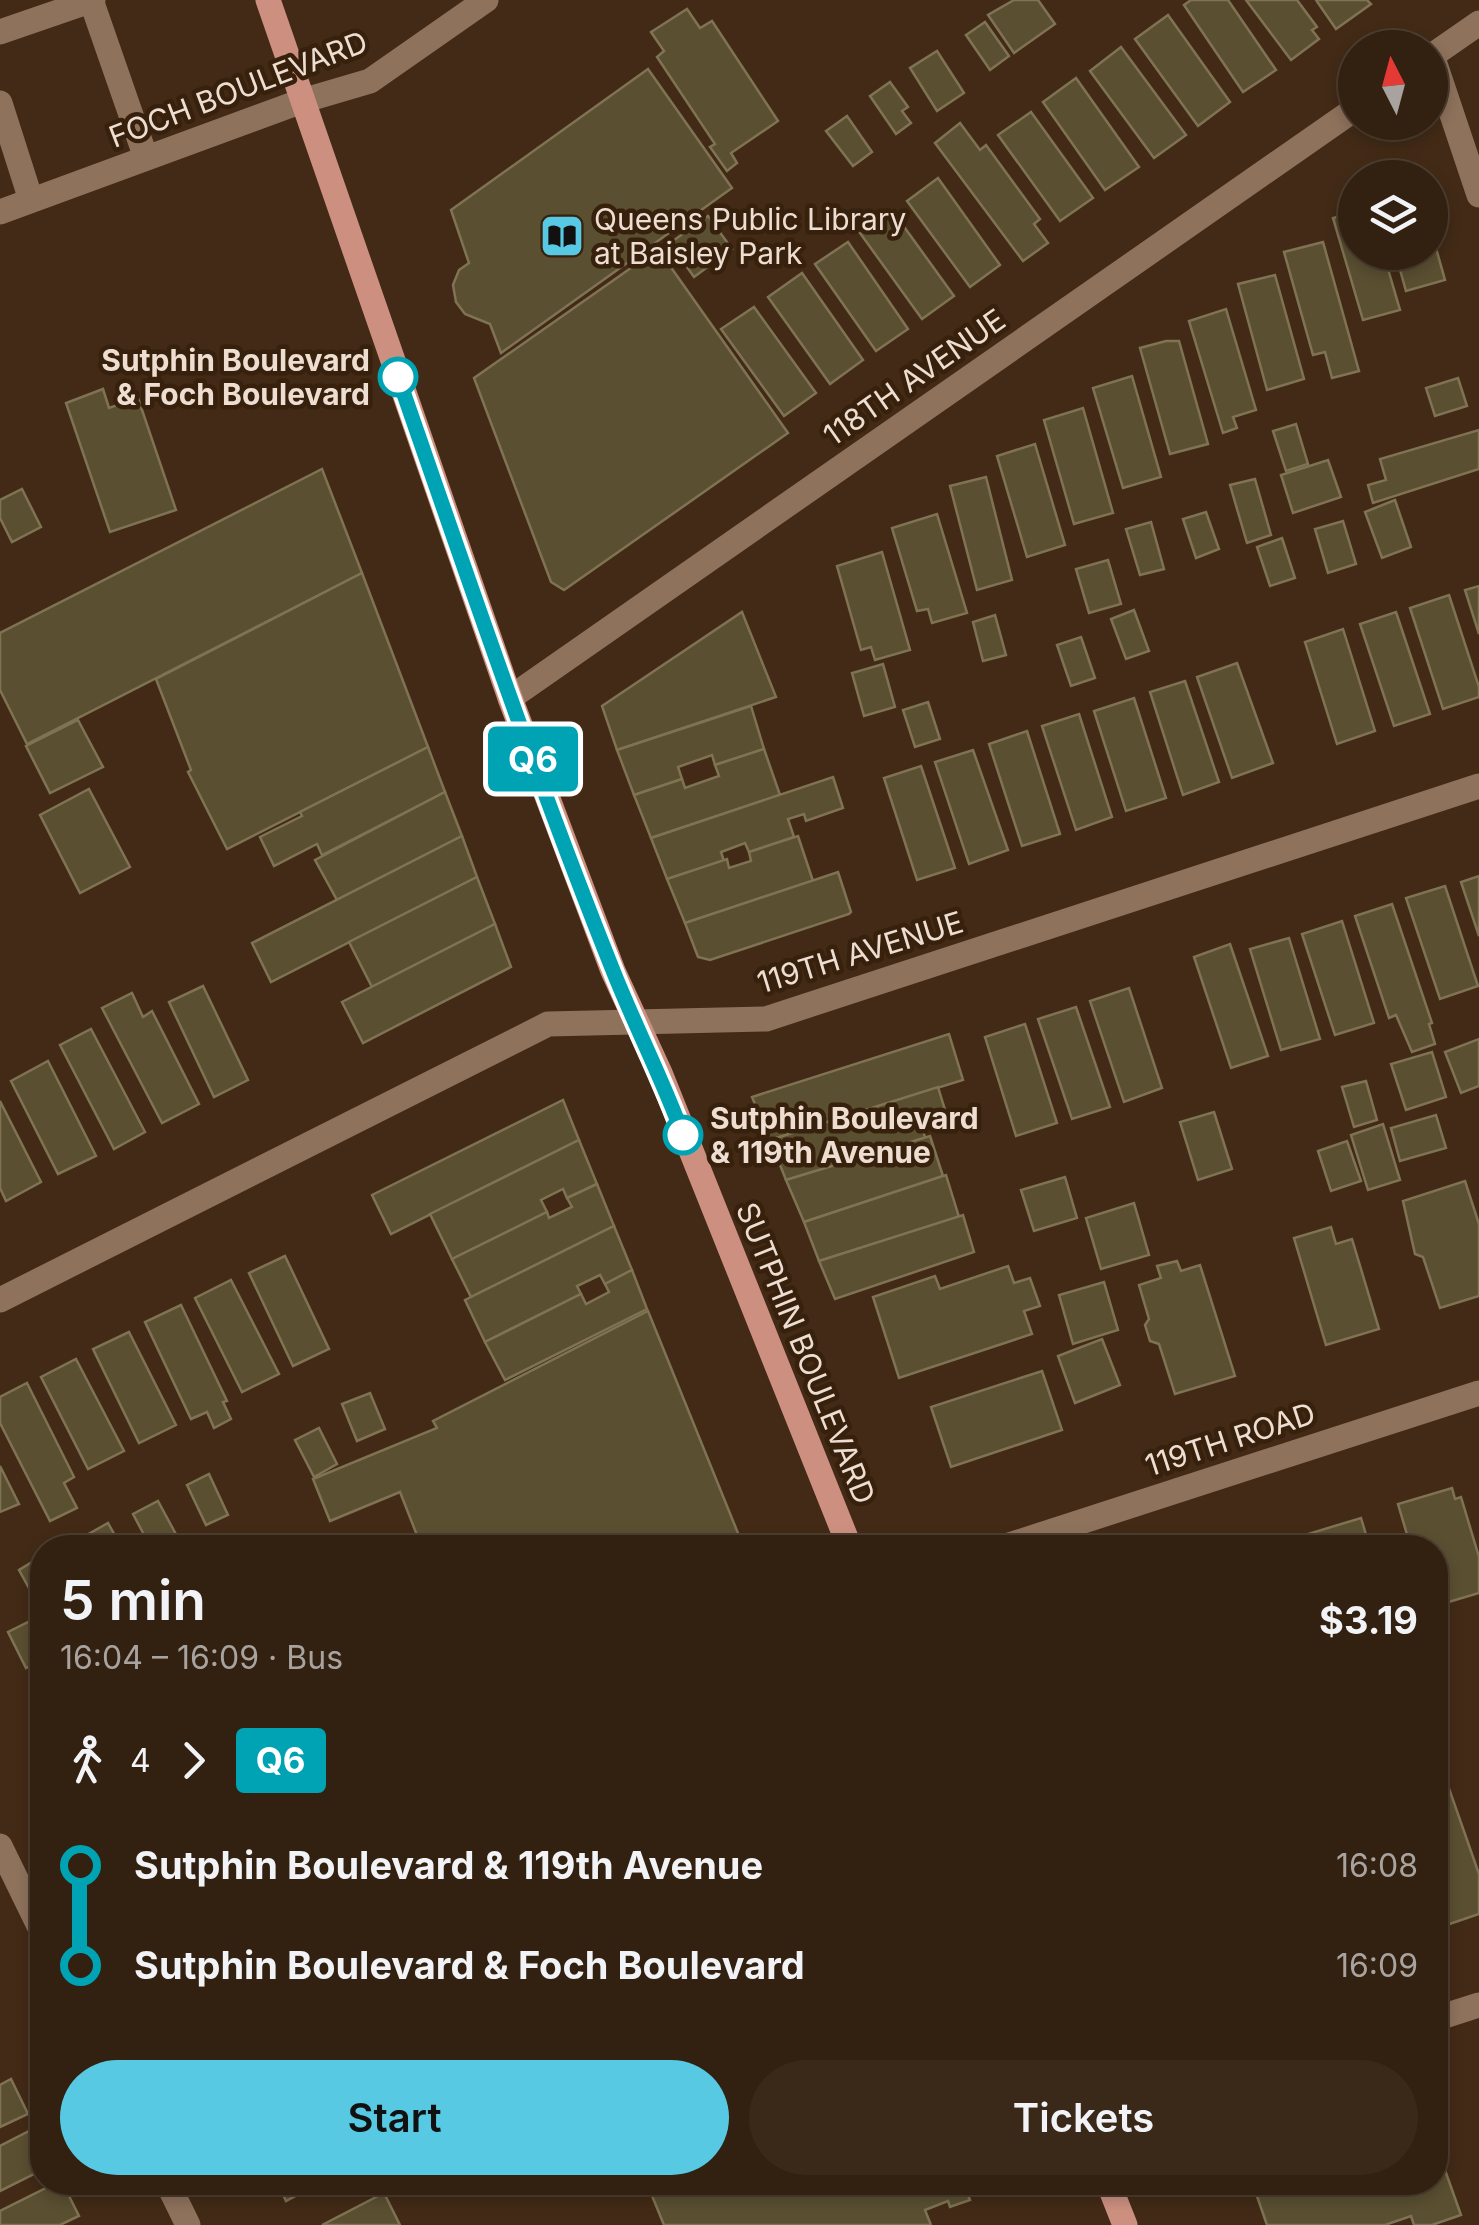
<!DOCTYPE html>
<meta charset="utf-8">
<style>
body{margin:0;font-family:Inter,sans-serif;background:#3a2819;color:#f1f3f6;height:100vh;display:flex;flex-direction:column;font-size:38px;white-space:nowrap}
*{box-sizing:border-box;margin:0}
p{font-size:32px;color:#a8a39f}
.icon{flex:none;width:55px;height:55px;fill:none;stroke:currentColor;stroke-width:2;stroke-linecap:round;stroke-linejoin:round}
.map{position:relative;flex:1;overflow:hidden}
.sheet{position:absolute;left:30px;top:1535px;width:1418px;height:660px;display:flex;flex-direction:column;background:#322010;border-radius:40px;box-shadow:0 5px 15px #0003,0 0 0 2px #4d3e30}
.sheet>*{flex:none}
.badge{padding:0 20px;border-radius:8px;font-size:35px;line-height:65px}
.needle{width:65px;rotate:354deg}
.fabs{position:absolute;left:1338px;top:30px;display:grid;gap:20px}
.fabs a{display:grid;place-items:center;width:110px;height:110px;border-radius:50%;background:#322010;box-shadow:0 5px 15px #0003,0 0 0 2px #4d3e30;font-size:50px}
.map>.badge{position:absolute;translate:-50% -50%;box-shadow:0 0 0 5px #fff}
.legs{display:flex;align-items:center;gap:15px;height:110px;padding:0 30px;font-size:32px}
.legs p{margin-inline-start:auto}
.head{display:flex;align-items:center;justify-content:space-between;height:170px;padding:0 30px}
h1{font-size:55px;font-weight:600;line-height:75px}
.button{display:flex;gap:20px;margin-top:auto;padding:20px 30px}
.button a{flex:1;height:115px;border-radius:60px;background:#57c9e2;color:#111;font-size:40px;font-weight:600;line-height:115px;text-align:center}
.button a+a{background:#3a2819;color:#f1f3f6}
ul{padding:0 30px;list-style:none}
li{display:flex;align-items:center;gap:35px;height:100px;font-size:38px}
li i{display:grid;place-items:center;width:15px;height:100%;margin:0 12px;background:currentColor}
li i::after{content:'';width:25px;height:25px;margin:-12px;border:8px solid;border-radius:50%;background:#322010}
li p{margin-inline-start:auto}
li:first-child i{background:linear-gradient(#0000 50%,currentColor 0)}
li:last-child i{background:linear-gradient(currentColor 50%,#0000 0)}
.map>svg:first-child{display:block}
</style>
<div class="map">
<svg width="1479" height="2225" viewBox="0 0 1479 2225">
<rect width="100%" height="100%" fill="#422a16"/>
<g fill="#5a4f31" stroke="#7f7353" stroke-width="2.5">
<path d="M 1014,0 L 1038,0 L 1055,24 L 1014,53 L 988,15 Z"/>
<path d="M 1191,0 L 1228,0 L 1276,70 L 1243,92 L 1184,5 Z"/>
<path d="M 1246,0 L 1297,0 L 1317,27 L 1312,30 L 1319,39 L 1291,60 Z"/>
<path d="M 1316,0 L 1367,0 L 1371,4 L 1336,29 Z"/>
<path d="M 687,9 L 700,28 L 712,21 L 778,121 L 731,153 L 737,163 L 727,171 L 710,147 L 715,144 L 657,57 L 664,51 L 651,32 Z"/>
<path d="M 1168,15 L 1230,102 L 1198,126 L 1135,39 Z"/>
<path d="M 985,22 L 1009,56 L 990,70 L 966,35 Z"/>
<path d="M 1121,47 L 1186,135 L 1154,158 L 1090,71 Z"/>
<path d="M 937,51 L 964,93 L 937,111 L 910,68 Z"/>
<path d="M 648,69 L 732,188 L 501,353 L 490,324 L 465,314 L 456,302 L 453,285 L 459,270 L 469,263 L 451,210 Z"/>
<path d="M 1076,78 L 1139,167 L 1105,190 L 1043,102 Z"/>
<path d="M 890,82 L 908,107 L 902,111 L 911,123 L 896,134 L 870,96 Z"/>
<path d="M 1031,112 L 1093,198 L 1060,221 L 998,135 Z"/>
<path d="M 847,116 L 872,152 L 853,166 L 826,131 Z"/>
<path d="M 960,123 L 980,150 L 986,145 L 1040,219 L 1034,224 L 1048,243 L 1023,261 L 935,143 Z"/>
<path d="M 938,178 L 1000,265 L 970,287 L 907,201 Z"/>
<path d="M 892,210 L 954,296 L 922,319 L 860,233 Z"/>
<path d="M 1355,212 L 1355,252 L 1383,252 L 1400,310 L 1363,320 L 1333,218 Z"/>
<path d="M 708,216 L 732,249 L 694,277 L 670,243 Z"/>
<path d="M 1430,227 L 1445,280 L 1406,291 L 1395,252 L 1430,252 Z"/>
<path d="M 848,242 L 908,329 L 876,351 L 815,264 Z"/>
<path d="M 1323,242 L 1359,371 L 1332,378 L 1325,352 L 1313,355 L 1284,252 Z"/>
<path d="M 658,249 L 788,433 L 564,590 L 551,582 L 474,378 Z"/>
<path d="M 802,273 L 863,360 L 830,384 L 768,297 Z"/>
<path d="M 1275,275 L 1304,379 L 1267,390 L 1238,284 Z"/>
<path d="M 754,307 L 816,393 L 784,416 L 721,329 Z"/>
<path d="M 1226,309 L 1256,410 L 1233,417 L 1237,428 L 1223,433 L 1189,321 Z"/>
<path d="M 1166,341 L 1179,341 L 1208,444 L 1170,454 L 1140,348 Z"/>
<path d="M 1132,376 L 1161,477 L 1123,488 L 1093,388 Z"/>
<path d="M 1458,378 L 1467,406 L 1435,416 L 1426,388 Z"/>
<path d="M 103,389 L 109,408 L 138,398 L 176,510 L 110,532 L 66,403 Z"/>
<path d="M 1083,408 L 1113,513 L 1074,524 L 1044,420 Z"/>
<path d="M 1296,424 L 1308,464 L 1286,471 L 1273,431 Z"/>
<path d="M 1479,430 L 1479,469 L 1373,503 L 1368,485 L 1386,480 L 1380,459 Z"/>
<path d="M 1035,444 L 1065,545 L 1027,557 L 997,456 Z"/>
<path d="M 1328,460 L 1341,497 L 1293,513 L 1281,475 Z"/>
<path d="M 322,469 L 362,573 L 27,744 L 0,690 L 0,633 Z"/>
<path d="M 986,477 L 1012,580 L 977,590 L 950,486 Z"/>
<path d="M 1255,479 L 1271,535 L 1247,543 L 1230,485 Z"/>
<path d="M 22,489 L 41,527 L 12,542 L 0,518 L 0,500 Z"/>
<path d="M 1395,500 L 1411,547 L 1382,558 L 1365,512 Z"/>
<path d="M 1206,512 L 1219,549 L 1196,558 L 1183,519 Z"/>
<path d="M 937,514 L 967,613 L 932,623 L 928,609 L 917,611 L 892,528 Z"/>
<path d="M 1343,521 L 1356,564 L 1328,573 L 1315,529 Z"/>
<path d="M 1151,522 L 1164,569 L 1140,575 L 1126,529 Z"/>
<path d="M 1282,538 L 1295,578 L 1270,586 L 1257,547 Z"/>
<path d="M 882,552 L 910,650 L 875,660 L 871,647 L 861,650 L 837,566 Z"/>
<path d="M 1108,560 L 1121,604 L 1089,613 L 1076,569 Z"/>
<path d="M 362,573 L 428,747 L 227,849 L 188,772 L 191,770 L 156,679 Z"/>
<path d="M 1479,586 L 1479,634 L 1465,590 Z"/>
<path d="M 1449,595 L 1479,687 L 1479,697 L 1443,709 L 1410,608 Z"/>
<path d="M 1134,610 L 1149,651 L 1126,659 L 1111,619 Z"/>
<path d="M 742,612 L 776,697 L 617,750 L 602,706 Z"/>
<path d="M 1396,612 L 1430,714 L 1394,726 L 1360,624 Z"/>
<path d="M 995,615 L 1006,655 L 983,661 L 973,622 Z"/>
<path d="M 1343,629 L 1375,731 L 1337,744 L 1305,642 Z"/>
<path d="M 1081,637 L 1095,678 L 1071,686 L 1057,645 Z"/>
<path d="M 1237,663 L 1273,763 L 1232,778 L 1197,677 Z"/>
<path d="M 883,664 L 895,707 L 864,716 L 852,673 Z"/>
<path d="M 1185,681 L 1219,782 L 1183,795 L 1150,692 Z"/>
<path d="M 1134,698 L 1166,798 L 1126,811 L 1094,711 Z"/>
<path d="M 928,702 L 940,739 L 915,747 L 903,710 Z"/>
<path d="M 751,706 L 764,749 L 715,765 L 712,755 L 678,767 L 682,779 L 634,795 L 617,750 Z"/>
<path d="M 1079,714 L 1112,817 L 1076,830 L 1042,726 Z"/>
<path d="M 78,720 L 103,767 L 50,793 L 26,746 Z"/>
<path d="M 1027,731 L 1060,834 L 1022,846 L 989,744 Z"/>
<path d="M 428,747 L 445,792 L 322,855 L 317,844 L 274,866 L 260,837 L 302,816 L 300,812 Z"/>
<path d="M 764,749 L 780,795 L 651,838 L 634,795 L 682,779 L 685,788 L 719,776 L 715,765 Z"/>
<path d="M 973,750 L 1008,850 L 969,864 L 935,762 Z"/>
<path d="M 921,766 L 955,868 L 917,880 L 884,778 Z"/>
<path d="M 833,777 L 843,808 L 806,821 L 804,814 L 788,819 L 794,837 L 749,852 L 745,843 L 721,852 L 724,861 L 667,879 L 651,838 Z"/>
<path d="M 89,789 L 130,867 L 80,893 L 40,815 Z"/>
<path d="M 445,792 L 462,836 L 337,900 L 315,860 Z"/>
<path d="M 462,836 L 477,877 L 271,982 L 252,943 Z"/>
<path d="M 798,836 L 813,881 L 685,923 L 667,879 L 727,859 L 729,868 L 751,861 L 749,852 Z"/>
<path d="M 838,872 L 851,912 L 849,914 L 710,960 L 698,957 L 685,923 Z"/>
<path d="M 1479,876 L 1479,936 L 1461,882 Z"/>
<path d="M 477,877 L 495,924 L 372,987 L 349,942 Z"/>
<path d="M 1445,886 L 1478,986 L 1440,999 L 1406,898 Z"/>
<path d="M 1392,904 L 1432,1023 L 1429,1024 L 1435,1044 L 1412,1052 L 1396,1015 L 1389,1018 L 1355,916 Z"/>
<path d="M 1342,921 L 1374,1023 L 1335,1035 L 1302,934 Z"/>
<path d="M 495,924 L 511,967 L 363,1043 L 342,1002 Z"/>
<path d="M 1289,938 L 1320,1039 L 1281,1050 L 1250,949 Z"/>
<path d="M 1230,944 L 1268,1056 L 1231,1068 L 1194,957 Z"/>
<path d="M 203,986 L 248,1080 L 214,1097 L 169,1002 Z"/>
<path d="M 1129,988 L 1162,1088 L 1124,1102 L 1090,1001 Z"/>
<path d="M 132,993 L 143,1017 L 152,1011 L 199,1104 L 162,1123 L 102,1008 Z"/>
<path d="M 1076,1007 L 1110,1107 L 1072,1119 L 1038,1019 Z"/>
<path d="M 1025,1024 L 1057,1123 L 1016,1136 L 985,1037 Z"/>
<path d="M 91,1029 L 145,1132 L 114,1149 L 60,1045 Z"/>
<path d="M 949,1034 L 963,1080 L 770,1140 L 752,1097 Z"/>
<path d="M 1479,1039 L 1479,1086 L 1461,1093 L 1445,1052 Z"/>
<path d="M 1432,1052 L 1446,1097 L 1406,1110 L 1391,1064 Z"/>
<path d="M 48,1061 L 96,1156 L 58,1174 L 11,1081 Z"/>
<path d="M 1366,1081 L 1377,1120 L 1354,1127 L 1342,1087 Z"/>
<path d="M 938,1087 L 949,1123 L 923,1130 L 925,1138 L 786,1180 L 770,1140 Z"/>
<path d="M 563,1100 L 579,1140 L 391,1234 L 372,1195 Z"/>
<path d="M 0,1101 L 41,1182 L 6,1201 L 0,1188 Z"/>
<path d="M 1214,1112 L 1232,1169 L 1198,1180 L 1180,1122 Z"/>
<path d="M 1436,1115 L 1446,1148 L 1400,1161 L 1391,1128 Z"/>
<path d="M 1383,1124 L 1400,1180 L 1368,1190 L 1351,1135 Z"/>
<path d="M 930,1136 L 943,1176 L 804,1222 L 786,1180 Z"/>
<path d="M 579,1140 L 597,1184 L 567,1198 L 563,1189 L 541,1200 L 547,1212 L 452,1259 L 430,1214 Z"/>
<path d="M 1347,1141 L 1361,1181 L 1331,1191 L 1318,1151 Z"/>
<path d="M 946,1175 L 959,1217 L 819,1261 L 804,1222 Z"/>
<path d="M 1065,1177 L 1077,1218 L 1034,1231 L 1021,1190 Z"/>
<path d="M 1465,1181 L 1479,1224 L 1479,1296 L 1440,1308 L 1423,1257 L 1415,1254 L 1403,1201 Z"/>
<path d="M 597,1184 L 614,1226 L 471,1297 L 452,1259 L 547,1212 L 549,1218 L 572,1207 L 567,1198 Z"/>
<path d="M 1134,1203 L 1149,1255 L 1101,1269 L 1086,1218 Z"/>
<path d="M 963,1215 L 974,1252 L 835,1299 L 819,1261 Z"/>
<path d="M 614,1226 L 632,1270 L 605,1284 L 600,1275 L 577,1286 L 581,1294 L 485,1342 L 465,1300 Z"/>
<path d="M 1331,1227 L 1336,1244 L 1352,1239 L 1379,1329 L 1326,1345 L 1294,1238 Z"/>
<path d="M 285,1256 L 329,1349 L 293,1366 L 249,1273 Z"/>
<path d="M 1177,1261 L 1181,1271 L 1200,1265 L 1235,1376 L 1175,1394 L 1159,1344 L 1150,1341 L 1145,1325 L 1149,1319 L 1139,1285 L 1161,1278 L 1157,1266 Z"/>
<path d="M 1008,1266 L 1014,1283 L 1030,1278 L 1040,1306 L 1024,1311 L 1032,1334 L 899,1378 L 873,1297 L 935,1276 L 940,1289 Z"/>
<path d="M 632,1270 L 647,1309 L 505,1380 L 485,1342 L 581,1294 L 586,1304 L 609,1292 L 605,1284 Z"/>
<path d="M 231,1280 L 279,1374 L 242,1392 L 195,1298 Z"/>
<path d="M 1104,1282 L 1118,1330 L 1073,1344 L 1059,1295 Z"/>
<path d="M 181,1305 L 227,1401 L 223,1402 L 231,1419 L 214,1428 L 207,1412 L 191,1419 L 145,1322 Z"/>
<path d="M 648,1311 L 744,1548 L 422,1548 L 400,1492 L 330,1521 L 313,1479 L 437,1428 L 433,1421 Z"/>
<path d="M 129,1332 L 176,1425 L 139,1443 L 93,1349 Z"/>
<path d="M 1102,1339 L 1120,1385 L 1075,1403 L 1058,1356 Z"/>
<path d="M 76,1359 L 124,1451 L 88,1469 L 41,1377 Z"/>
<path d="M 1042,1371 L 1062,1430 L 951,1467 L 931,1407 Z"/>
<path d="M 27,1383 L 74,1477 L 64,1483 L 77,1508 L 50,1521 L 0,1423 L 0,1397 Z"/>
<path d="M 370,1393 L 385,1429 L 357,1441 L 342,1404 Z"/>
<path d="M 319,1428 L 337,1464 L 314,1477 L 295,1440 Z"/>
<path d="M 0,1466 L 19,1504 L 0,1512 Z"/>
<path d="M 209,1474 L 228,1515 L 206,1525 L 187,1485 Z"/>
<path d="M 1452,1488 L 1455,1499 L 1461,1497 L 1479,1557 L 1479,1593 L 1435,1606 L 1435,1548 L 1411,1548 L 1398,1504 Z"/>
<path d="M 158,1501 L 178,1538 L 160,1548 L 151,1548 L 133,1514 Z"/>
<path d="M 1361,1518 L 1370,1548 L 1312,1548 L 1308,1534 Z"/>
<path d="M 108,1523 L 122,1548 L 91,1548 L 85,1536 Z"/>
<path d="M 42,1556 L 42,1609 L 41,1610 L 19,1570 Z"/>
<path d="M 42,1615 L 42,1660 L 26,1668 L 8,1632 Z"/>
<path d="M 1445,1777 L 1479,1874 L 1479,1914 L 1435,1929 L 1435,1781 Z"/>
<path d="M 11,2079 L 28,2114 L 0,2127 L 0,2085 Z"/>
<path d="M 33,2129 L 42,2147 L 42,2170 L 0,2191 L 0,2146 Z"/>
<path d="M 1435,2142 L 1461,2215 L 1432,2225 L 1414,2225 L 1411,2216 L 1385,2225 L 1267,2225 L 1252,2182 L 1435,2182 Z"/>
<path d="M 58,2182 L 62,2182 L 79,2216 L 60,2225 L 0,2225 L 0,2211 Z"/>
<path d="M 277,2182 L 322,2182 L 286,2201 Z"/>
<path d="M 670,2182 L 715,2182 L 719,2193 L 745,2182 L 963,2182 L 970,2200 L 950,2207 L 948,2201 L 925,2210 L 931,2225 L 664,2225 L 650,2191 Z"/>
<path d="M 384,2193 L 400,2225 L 322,2225 Z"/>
</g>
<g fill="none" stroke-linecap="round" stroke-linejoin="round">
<g stroke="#8e725c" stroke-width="25">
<path d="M 91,0 L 146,158"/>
<path d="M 0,32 L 93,0"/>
<path d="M 1432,55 L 1479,195"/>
<path d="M 1430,57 L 1479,23"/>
<path d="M 0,103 L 31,200"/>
<path d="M 0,212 L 302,101 L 370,81 L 486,0"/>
<path d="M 510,698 L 1355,109"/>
<path d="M 0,1300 L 548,1024 L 766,1019 L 1479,786"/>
<path d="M 1000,1548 L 1479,1393"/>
<path d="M 0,1846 L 42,1932"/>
<path d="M 1435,2019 L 1479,2005"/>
<path d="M 167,2182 L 188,2225"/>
</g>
<g stroke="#cd9080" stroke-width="25">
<path d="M 268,0 L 510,698 L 613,971 L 660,1073 L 850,1548"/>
<path d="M 1108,2182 L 1125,2225"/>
</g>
</g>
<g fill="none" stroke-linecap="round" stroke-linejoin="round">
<defs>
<path id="line-1" d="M 398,377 C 467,575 534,773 612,968 C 634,1024 662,1078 683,1135"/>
</defs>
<use href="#line-1" stroke="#fff" stroke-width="22"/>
<use href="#line-1" stroke="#00a3b4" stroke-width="15"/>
</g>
<defs>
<symbol id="library-square" viewBox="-11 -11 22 22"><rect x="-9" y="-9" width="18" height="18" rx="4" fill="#57c9e2" stroke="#37200c"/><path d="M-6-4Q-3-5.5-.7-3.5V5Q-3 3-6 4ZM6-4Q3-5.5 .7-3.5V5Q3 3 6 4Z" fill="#111"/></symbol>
</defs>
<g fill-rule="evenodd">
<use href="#library-square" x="537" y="211" width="50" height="50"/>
</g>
<g fill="#fff" stroke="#00a3b4" stroke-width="5">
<circle cx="398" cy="377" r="18"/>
<circle cx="683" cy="1135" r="18"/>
</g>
<g text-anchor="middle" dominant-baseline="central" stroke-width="9" stroke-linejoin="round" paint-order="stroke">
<g font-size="30" fill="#eeded2" stroke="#37200c">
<text transform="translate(238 89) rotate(-21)">FOCH BOULEVARD</text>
<text transform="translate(914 377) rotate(-35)">118TH AVENUE</text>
<text transform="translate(860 952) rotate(-17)">119TH AVENUE</text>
<text transform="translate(806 1353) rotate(68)">SUTPHIN BOULEVARD</text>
<text transform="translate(1230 1439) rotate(-18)">119TH ROAD</text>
</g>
<g font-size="30" fill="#eeded2" stroke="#37200c" text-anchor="start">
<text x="594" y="219">Queens Public Library<tspan x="594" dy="34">at Baisley Park</tspan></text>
</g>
<g font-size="30" font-weight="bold" fill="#eeded2" stroke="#37200c" text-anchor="end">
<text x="370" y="360">Sutphin Boulevard<tspan x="370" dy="34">&amp; Foch Boulevard</tspan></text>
<text x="710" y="1118" text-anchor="start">Sutphin Boulevard<tspan x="710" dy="34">&amp; 119th Avenue</tspan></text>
</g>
</g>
</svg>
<div class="fabs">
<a><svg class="needle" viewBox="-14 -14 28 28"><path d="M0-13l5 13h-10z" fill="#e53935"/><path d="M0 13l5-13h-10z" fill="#a8a39f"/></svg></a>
<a><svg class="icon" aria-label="layers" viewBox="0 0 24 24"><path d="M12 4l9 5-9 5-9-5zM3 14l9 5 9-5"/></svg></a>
</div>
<b class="badge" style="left:533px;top:759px;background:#00a3b4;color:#fff">Q6</b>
<section class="sheet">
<div class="head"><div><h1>5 min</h1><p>16:04 – 16:09 · Bus</p></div><b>$3.19</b></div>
<div class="legs"><svg class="icon" aria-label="walk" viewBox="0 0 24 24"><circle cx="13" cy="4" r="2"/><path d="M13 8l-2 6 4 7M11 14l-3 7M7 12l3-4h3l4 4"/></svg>4<svg class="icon" aria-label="forward" viewBox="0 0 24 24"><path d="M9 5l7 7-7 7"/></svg><b class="badge" style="background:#00a3b4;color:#fff">Q6</b></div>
<ul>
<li><i style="color:#00a3b4"></i><b>Sutphin Boulevard &amp; 119th Avenue</b><p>16:08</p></li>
<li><i style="color:#00a3b4"></i><b>Sutphin Boulevard &amp; Foch Boulevard</b><p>16:09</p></li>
</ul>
<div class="button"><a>Start</a><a>Tickets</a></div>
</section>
</div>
